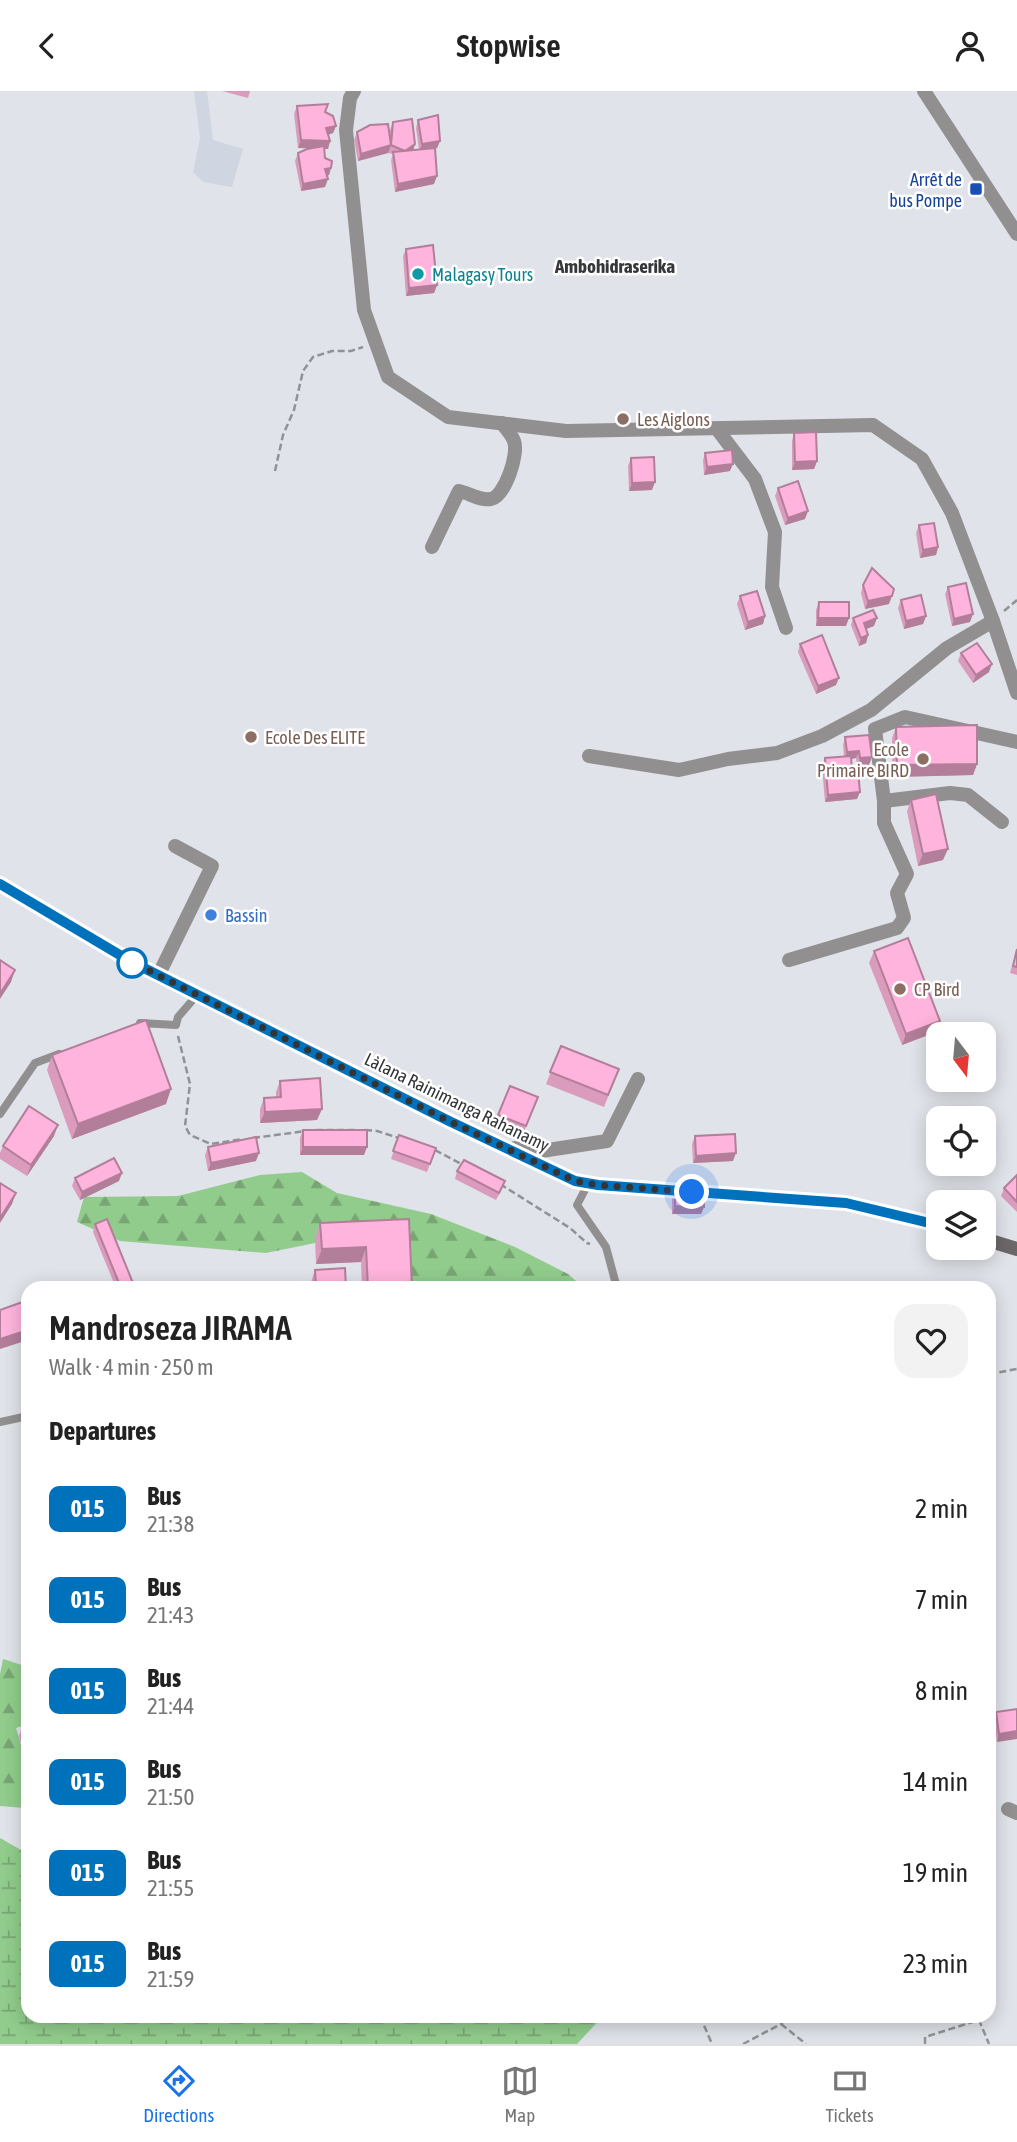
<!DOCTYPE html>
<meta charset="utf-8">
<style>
body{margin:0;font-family:"Asap Condensed",sans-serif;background:#f2f2f2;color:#222;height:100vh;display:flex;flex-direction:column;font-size:26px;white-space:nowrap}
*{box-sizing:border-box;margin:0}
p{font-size:23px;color:#767676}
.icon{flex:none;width:38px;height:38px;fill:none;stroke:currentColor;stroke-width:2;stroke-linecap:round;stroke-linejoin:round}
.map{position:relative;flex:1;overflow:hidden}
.sheet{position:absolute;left:21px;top:1190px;width:975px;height:742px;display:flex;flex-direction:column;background:#fff;border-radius:21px;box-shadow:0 4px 18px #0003}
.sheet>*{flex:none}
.badge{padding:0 14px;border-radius:10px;font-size:24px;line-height:46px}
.needle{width:46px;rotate:164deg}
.controls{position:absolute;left:926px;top:931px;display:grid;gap:14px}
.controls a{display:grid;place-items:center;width:70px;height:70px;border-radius:14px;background:#fff;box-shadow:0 4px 18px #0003;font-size:35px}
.you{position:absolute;width:35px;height:35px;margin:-18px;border:5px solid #fff;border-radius:50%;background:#1a73e8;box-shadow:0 0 0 10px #1a73e833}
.map>.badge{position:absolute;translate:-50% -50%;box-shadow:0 0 0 4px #fff}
h2{padding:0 28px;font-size:26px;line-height:63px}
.round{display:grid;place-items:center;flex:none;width:74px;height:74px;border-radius:21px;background:#f2f2f2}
.overview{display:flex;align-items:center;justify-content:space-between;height:119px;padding:0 28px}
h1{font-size:33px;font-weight:600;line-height:52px}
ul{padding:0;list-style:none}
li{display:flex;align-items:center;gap:21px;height:91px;padding:0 28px}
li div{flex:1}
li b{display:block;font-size:26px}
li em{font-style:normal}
li .badge{min-width:77px;font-weight:700;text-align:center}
header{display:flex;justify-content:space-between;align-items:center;height:91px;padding:0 28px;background:#fff;font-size:32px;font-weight:600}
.dock{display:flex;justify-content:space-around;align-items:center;height:98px;border-top:2px solid #e0e0e0;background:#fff;font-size:19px;color:#767676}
.dock a{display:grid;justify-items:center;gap:4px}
.dock .on{color:#1a73e8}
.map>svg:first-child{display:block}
</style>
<header><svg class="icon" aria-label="back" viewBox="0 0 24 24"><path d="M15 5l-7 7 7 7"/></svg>Stopwise<svg class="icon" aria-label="person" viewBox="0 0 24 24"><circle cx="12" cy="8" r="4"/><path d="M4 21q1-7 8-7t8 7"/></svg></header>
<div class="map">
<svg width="1017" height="1953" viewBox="0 0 1017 1953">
<defs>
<pattern id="forest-firs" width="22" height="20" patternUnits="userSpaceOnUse" patternTransform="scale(1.75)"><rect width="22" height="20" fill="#91cc8c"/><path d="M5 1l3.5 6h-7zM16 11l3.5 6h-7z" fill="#77a673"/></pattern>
<pattern id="wetland-marsh" width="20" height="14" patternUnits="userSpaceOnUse" patternTransform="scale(1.75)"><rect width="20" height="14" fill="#91cc8c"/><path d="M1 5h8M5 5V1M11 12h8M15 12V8" fill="none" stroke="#77a673"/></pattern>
</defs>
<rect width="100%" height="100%" fill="#e0e3e9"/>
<path fill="#d0d5e2" d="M 194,0 L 207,0 L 213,49 L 243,58 L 232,96 L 203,91 L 193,81 L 200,47 Z"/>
<g fill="url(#forest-firs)">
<path d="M 302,1081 L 337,1102 L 431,1123 L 515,1156 L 568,1183 L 584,1197 L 398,1197 L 330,1149 L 266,1162 L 120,1150 L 77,1131 L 84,1106 L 178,1105 L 260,1084 Z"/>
<path d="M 3,1568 L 28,1576 L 28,1633 L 16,1637 L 28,1677 L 28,1733 L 24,1717 L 0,1715 L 0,1583 Z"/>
</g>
<path fill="url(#wetland-marsh)" d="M 0,1747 L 28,1763 L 28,1925 L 603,1925 L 577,1953 L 0,1953 Z"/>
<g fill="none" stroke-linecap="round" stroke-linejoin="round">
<g stroke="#909296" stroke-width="2.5" stroke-dasharray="7 3.5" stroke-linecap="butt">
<path d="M 275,380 L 283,344 L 294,319 L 303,280 L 313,266 L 332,260 L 351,260 L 363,256"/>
<path d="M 1004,520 L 1017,509"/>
<path d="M 178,945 L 190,993 L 185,1035 L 190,1044 L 211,1053 L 243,1048"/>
<path d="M 316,1039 L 358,1039"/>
<path d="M 365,1039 L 377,1040 L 399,1047"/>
<path d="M 253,1047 L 306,1040"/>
<path d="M 435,1059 L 463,1074"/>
<path d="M 500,1093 L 570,1137 L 587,1152 L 590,1153"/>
<path d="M 989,1283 L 1017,1278"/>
<path d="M 700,1925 L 712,1953"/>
<path d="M 781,1933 L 806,1953"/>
<path d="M 743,1953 L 781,1933 L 789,1925"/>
<path d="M 925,1953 L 925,1946 L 979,1929 L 989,1953"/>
</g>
<g stroke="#928f90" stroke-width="8">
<path d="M 140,932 L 176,934 L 178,926 L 197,904"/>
<path d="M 0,1023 L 35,972 L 59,963"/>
<path d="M 588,1093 L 577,1114 L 606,1156 L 617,1197"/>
<path d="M 0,1331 L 28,1325"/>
</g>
<g stroke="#928f90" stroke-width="14">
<path d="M 354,0 L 350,7 L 346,39 L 364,219 L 388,286 L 448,326 L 566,340 L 873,334 L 922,368 L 952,422 L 993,530 L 1017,602"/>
<path d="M 924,0 L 1017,143"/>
<path d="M 717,338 L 755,388 L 775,441 L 772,496 L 786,537"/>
<path d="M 432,456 L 459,400 C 469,402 480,410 491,408 C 505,405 519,363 514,350 C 512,344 506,338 502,332"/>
<path d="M 589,665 L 679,679 L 728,668 L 777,662 L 822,645 L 871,619 L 947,557 L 993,530"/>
<path d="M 1002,731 L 968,704 L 950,702 L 884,710 L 875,638 L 905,626 L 1017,651"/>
<path d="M 789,869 L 897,837 L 904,827 L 897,802 L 907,783 L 884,732 L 884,710"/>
<path d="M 158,885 L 212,775 L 175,755"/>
<path d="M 515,1057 L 528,1062 L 607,1050 L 638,988"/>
<path d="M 1008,1718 L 1017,1722"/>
</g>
<g stroke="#6c6768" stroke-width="14">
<path d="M 0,793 L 130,870 L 158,885 L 448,1030 L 575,1090 L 598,1094 L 846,1112 L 938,1134"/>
<path d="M 984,1148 L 1017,1158"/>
</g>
</g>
<g fill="#da9bbd">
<path d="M 222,0 L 250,0 L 248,7 Z"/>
<path d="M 297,15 L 325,21 L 336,35 L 333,42 L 328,44 L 330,50 L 328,58 L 324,58 L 325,67 L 331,77 L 329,84 L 327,85 L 325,96 L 301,100 L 295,70 L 298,62 L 310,57 L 298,57 L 294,23 Z"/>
<path d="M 418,29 L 440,50 L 437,57 L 435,58 L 434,93 L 395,101 L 391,69 L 393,63 L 388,62 L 358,70 L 354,49 L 357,41 L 390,44 L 390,39 L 393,31 L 415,53 L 413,59 L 419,59 L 416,37 Z"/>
<path d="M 406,158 L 437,194 L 434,202 L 406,205 L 403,165 Z"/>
<path d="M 794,342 L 817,370 L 814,378 L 792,379 L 792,350 Z"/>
<path d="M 705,362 L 730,380 L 704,384 L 703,369 Z"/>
<path d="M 631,367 L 652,399 L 629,400 L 628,375 Z"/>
<path d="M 778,397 L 805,428 L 785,434 L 775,405 Z"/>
<path d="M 919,434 L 938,456 L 936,464 L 920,467 L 916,442 Z"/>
<path d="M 863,494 L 889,513 L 865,518 L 861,502 Z"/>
<path d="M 948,496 L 970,531 L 952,535 L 945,503 Z"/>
<path d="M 740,505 L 765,525 L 763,533 L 745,539 L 737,513 Z"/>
<path d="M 901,509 L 926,525 L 923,533 L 904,538 L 898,517 Z"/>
<path d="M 819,511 L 846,535 L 816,535 L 816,519 Z"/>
<path d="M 853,527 L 874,535 L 866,538 L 868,544 L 866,552 L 859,555 L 851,534 Z"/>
<path d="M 800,553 L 836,594 L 816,603 L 798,561 Z"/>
<path d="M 961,562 L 989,581 L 973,592 L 958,570 Z"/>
<path d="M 896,636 L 977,673 L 973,684 L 892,686 L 892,647 Z"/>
<path d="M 869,644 L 869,674 L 857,675 L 856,667 L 851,668 L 857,708 L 825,711 L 822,675 L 825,667 L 844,665 L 843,654 L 845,646 Z"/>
<path d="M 911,709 L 943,769 L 918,775 L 907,720 Z"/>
<path d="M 1017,858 L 1017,884 L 1010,882 Z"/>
<path d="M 874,860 L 940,930 L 936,941 L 902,954 L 869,872 Z"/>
<path d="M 561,955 L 619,978 L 604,1016 L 546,993 Z"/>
<path d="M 52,964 L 166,1013 L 72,1048 L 47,979 Z"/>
<path d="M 280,990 L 322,1018 L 317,1029 L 260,1032 L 260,1018 L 264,1007 L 276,1006 L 276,1001 Z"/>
<path d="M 510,995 L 538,1006 L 523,1043 L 495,1031 Z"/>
<path d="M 303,1039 L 364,1064 L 300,1064 L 300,1047 Z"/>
<path d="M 399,1044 L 436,1057 L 427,1081 L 391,1068 Z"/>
<path d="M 54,1045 L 27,1085 L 0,1068 L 0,1062 L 3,1055 Z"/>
<path d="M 695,1045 L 733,1070 L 693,1072 L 692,1053 Z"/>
<path d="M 208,1056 L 256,1070 L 208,1080 L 205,1064 Z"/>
<path d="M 457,1080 L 502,1098 L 496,1109 L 455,1088 Z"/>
<path d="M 1017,1084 L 1017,1121 L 1001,1105 L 1004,1097 Z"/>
<path d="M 75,1087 L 119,1090 L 80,1109 L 72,1095 Z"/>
<path d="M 675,1098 L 704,1116 L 701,1123 L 672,1123 L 672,1106 Z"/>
<path d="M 409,1128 L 412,1197 L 362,1197 L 361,1171 L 316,1173 L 315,1148 L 320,1132 Z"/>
<path d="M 95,1133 L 135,1197 L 116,1197 L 93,1141 Z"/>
<path d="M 315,1179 L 346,1197 L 311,1197 L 311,1191 Z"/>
<path d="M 1017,1618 L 997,1651 L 994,1629 L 996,1621 Z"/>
<path d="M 28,1632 L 28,1678 L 19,1645 L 23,1634 Z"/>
</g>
<g fill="#b27e9a">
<path d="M 336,35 L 333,42 L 323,45 L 326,37 Z"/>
<path d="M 301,49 L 330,50 L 328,58 L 298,57 Z"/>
<path d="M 440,50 L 437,57 L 419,61 L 422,53 Z"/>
<path d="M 415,53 L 413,60 L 405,60 Z"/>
<path d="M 391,54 L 388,62 L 358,70 L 361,63 Z"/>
<path d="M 331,77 L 329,84 L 322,86 L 325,78 Z"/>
<path d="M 437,85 L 434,93 L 395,101 L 398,93 Z"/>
<path d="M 328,88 L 325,96 L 301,100 L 303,93 Z"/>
<path d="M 437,194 L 434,202 L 406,205 L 409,197 Z"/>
<path d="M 817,370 L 814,378 L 792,379 L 795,371 Z"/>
<path d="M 733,373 L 730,380 L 704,384 L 707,376 Z"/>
<path d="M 655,391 L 652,399 L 629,400 L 632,392 Z"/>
<path d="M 808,420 L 805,428 L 785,434 L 788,427 Z"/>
<path d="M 938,456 L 936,464 L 920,467 L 923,459 Z"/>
<path d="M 892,505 L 889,513 L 865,518 L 868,510 Z"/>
<path d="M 973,523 L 970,531 L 952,535 L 954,528 Z"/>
<path d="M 765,525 L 763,533 L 745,539 L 748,531 Z"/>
<path d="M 926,525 L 923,533 L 904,538 L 906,530 Z"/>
<path d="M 818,527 L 849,527 L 846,535 L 816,535 Z"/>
<path d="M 877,527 L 874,535 L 861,540 L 864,532 Z"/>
<path d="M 868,544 L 866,552 L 859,555 L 861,547 Z"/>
<path d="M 992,573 L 989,581 L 973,592 L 976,584 Z"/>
<path d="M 839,587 L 836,594 L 816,603 L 818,595 Z"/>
<path d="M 859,660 L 856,667 L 844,669 L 847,661 Z"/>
<path d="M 872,666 L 869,674 L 857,675 L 860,667 Z"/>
<path d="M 977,673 L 973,684 L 892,686 L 897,674 Z"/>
<path d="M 860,701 L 857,708 L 825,711 L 828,704 Z"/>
<path d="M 948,758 L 943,769 L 918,775 L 923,763 Z"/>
<path d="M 15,879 L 11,891 L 0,908 L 0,903 Z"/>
<path d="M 940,930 L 936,941 L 902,954 L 906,943 Z"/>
<path d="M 171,998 L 166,1013 L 72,1048 L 78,1033 Z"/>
<path d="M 322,1018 L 317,1029 L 260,1032 L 265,1021 Z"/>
<path d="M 58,1034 L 54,1045 L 27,1085 L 31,1074 Z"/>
<path d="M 303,1056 L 367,1056 L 364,1064 L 300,1064 Z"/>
<path d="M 259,1062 L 256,1070 L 208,1080 L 211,1072 Z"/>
<path d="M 736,1062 L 733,1070 L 693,1072 L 696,1065 Z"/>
<path d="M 122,1082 L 119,1090 L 80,1109 L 82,1101 Z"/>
<path d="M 16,1102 L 12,1113 L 0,1132 L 0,1127 Z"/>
<path d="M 675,1115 L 704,1116 L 701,1123 L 672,1123 Z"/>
<path d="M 366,1156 L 361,1171 L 316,1173 L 322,1158 Z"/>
<path d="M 28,1239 L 28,1249 L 0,1258 L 0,1248 Z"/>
<path d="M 1017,1640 L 1017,1648 L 997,1651 L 999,1643 Z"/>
</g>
<g fill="#feb4dc" stroke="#b27e9a" stroke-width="2">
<path d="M 328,13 L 325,21 L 333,25 L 336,35 L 326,37 L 330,50 L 301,49 L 297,15 Z"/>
<path d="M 438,24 L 440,50 L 422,53 L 418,29 Z"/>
<path d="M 412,28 L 415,53 L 405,60 L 391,54 L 361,63 L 357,41 L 370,34 L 388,33 L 391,54 L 393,31 Z"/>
<path d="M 324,55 L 325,67 L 332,70 L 331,77 L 325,78 L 328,88 L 303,93 L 298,62 L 307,58 Z"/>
<path d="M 435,57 L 437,85 L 398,93 L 393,61 Z"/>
<path d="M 433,154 L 437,194 L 409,197 L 406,158 Z"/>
<path d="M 816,341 L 817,370 L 795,371 L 794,342 Z"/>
<path d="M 732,359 L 733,373 L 707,376 L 705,362 Z"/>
<path d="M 654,366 L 655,391 L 632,392 L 631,367 Z"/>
<path d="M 798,390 L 808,420 L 788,427 L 778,397 Z"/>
<path d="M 934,432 L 938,456 L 923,459 L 919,434 Z"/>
<path d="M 872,477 L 894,498 L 892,505 L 868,510 L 863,494 Z"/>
<path d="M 966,492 L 973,523 L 954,528 L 948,496 Z"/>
<path d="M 757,500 L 765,525 L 748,531 L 740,505 Z"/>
<path d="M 921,504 L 926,525 L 906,530 L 901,509 Z"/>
<path d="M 819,511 L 849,511 L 849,527 L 818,527 Z"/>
<path d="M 873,519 L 877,527 L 864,532 L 868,544 L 861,547 L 853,527 Z"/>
<path d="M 822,544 L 839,587 L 818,595 L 800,553 Z"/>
<path d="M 977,552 L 992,573 L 976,584 L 961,562 Z"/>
<path d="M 977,634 L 977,673 L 897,674 L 896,636 Z"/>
<path d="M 869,644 L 872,666 L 860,667 L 859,660 L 847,661 L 845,646 Z"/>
<path d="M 851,665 L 852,680 L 858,680 L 860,701 L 828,704 L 825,667 Z"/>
<path d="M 936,703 L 948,758 L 923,763 L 911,709 Z"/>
<path d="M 908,847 L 940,930 L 906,943 L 874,860 Z"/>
<path d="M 1017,858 L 1017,876 L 1013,875 Z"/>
<path d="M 0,869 L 15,879 L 0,903 Z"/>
<path d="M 146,929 L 171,998 L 78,1033 L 52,964 Z"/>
<path d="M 561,955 L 619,978 L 608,1004 L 550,981 Z"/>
<path d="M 320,987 L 322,1018 L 265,1021 L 264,1007 L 281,1006 L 280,990 Z"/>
<path d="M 510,995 L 538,1006 L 526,1035 L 498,1024 Z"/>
<path d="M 29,1015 L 58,1034 L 31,1074 L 3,1055 Z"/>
<rect x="303" y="1039" width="64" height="17"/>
<path d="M 735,1043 L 736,1062 L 696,1065 L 695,1045 Z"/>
<path d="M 399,1044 L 436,1057 L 430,1073 L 393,1060 Z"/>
<path d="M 256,1046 L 259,1062 L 211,1072 L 208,1056 Z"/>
<path d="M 114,1067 L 122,1082 L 82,1101 L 75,1087 Z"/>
<path d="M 464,1069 L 505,1090 L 499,1102 L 457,1080 Z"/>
<path d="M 1017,1084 L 1017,1111 L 1004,1097 Z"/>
<path d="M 0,1092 L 16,1102 L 0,1127 Z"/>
<path d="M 675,1098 L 704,1099 L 704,1116 L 675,1115 Z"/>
<path d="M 107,1128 L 135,1197 L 121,1197 L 95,1133 Z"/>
<path d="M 409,1128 L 412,1197 L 368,1197 L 366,1156 L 322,1158 L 320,1132 Z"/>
<path d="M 345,1177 L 346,1197 L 316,1197 L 315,1179 Z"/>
<path d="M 28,1209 L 28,1239 L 0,1248 L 0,1219 Z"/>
<path d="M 1017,1618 L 1017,1640 L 999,1643 L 996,1621 Z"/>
<path d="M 28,1632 L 28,1652 L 23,1634 Z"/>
</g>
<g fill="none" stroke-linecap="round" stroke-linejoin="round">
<defs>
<path id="line" d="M 0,793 L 130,870 L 449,1030 L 575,1090 L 598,1094 L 846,1112 L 938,1134"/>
</defs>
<use href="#line" stroke="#fff" stroke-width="16"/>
<use href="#line" stroke="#0072bc" stroke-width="10"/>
<path stroke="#333436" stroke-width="7" stroke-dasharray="0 12.6" d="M 132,872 L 130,870 L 449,1030 L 575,1090 L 598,1094 L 692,1101"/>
</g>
<rect fill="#1a4fb4" stroke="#fff" stroke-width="2.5" x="969" y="91" width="14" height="14" rx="3.5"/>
<circle fill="#0f9aa8" stroke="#fff" stroke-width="2.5" cx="418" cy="183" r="7"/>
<g fill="#8d6e63" stroke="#fff" stroke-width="2.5">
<circle cx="623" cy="328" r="7"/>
<circle cx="251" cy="646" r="7"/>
<circle cx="923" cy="668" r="7"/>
<circle cx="900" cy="898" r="7"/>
</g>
<circle fill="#3f7fe0" stroke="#fff" stroke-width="2.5" cx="211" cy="824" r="7"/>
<circle fill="#fff" stroke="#0072bc" stroke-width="3.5" cx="132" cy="872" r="14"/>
<g text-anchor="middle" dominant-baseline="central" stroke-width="5" stroke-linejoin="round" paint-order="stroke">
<g font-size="18" fill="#164399" stroke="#fff" text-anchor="end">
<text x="962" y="88">Arrêt de<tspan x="962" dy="21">bus Pompe</tspan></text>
</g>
<g font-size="18" fill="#0d838f" stroke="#fff" text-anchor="start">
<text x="432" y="183">Malagasy Tours</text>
</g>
<g font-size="18" fill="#785e54" stroke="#fff" text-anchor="start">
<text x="637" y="328">Les Aiglons</text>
<text x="265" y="646">Ecole Des ELITE</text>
<text x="909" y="658" text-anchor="end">Ecole<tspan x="909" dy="21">Primaire BIRD</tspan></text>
<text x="914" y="898">CP Bird</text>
</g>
<g font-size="18" fill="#366cbe" stroke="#fff" text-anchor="start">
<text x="225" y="824">Bassin</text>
</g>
<g font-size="18" fill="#333436" stroke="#fff">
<text transform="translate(457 1011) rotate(26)">Làlana Rainimanga Rahanamy</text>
</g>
<g font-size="19" font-weight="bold" fill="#35373b" stroke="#fff">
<text x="615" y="175">Ambohidraserika</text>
</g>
</g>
</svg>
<div class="controls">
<a><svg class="needle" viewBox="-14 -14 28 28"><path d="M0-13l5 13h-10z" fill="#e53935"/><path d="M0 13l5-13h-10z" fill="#767676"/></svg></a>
<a><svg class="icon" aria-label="locate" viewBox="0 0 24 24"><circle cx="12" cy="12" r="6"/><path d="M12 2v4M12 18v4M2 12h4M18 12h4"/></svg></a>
<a><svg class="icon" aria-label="layers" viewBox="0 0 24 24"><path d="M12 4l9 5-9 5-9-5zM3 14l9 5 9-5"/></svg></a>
</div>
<div class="you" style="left:692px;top:1101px"></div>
<section class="sheet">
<div class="overview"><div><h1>Mandroseza JIRAMA</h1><p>Walk · 4 min · 250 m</p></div><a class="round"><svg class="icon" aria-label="heart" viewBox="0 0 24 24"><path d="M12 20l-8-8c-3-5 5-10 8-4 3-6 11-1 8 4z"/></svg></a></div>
<h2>Departures</h2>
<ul>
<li><span class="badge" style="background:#0072bc;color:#fff">015</span><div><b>Bus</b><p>21:38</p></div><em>2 min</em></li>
<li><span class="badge" style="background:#0072bc;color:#fff">015</span><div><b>Bus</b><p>21:43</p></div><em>7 min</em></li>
<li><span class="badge" style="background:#0072bc;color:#fff">015</span><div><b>Bus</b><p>21:44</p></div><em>8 min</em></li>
<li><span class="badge" style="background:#0072bc;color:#fff">015</span><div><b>Bus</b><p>21:50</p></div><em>14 min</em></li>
<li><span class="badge" style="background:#0072bc;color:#fff">015</span><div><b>Bus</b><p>21:55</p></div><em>19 min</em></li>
<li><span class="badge" style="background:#0072bc;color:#fff">015</span><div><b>Bus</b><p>21:59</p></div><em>23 min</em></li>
</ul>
</section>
</div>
<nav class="dock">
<a class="on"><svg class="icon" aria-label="directions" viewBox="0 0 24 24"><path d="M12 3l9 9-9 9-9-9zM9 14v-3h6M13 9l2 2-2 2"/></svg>Directions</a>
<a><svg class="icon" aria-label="map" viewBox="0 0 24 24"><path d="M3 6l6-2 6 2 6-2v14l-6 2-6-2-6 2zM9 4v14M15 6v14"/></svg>Map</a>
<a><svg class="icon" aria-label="tickets" viewBox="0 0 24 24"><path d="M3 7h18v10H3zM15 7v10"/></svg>Tickets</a>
</nav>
